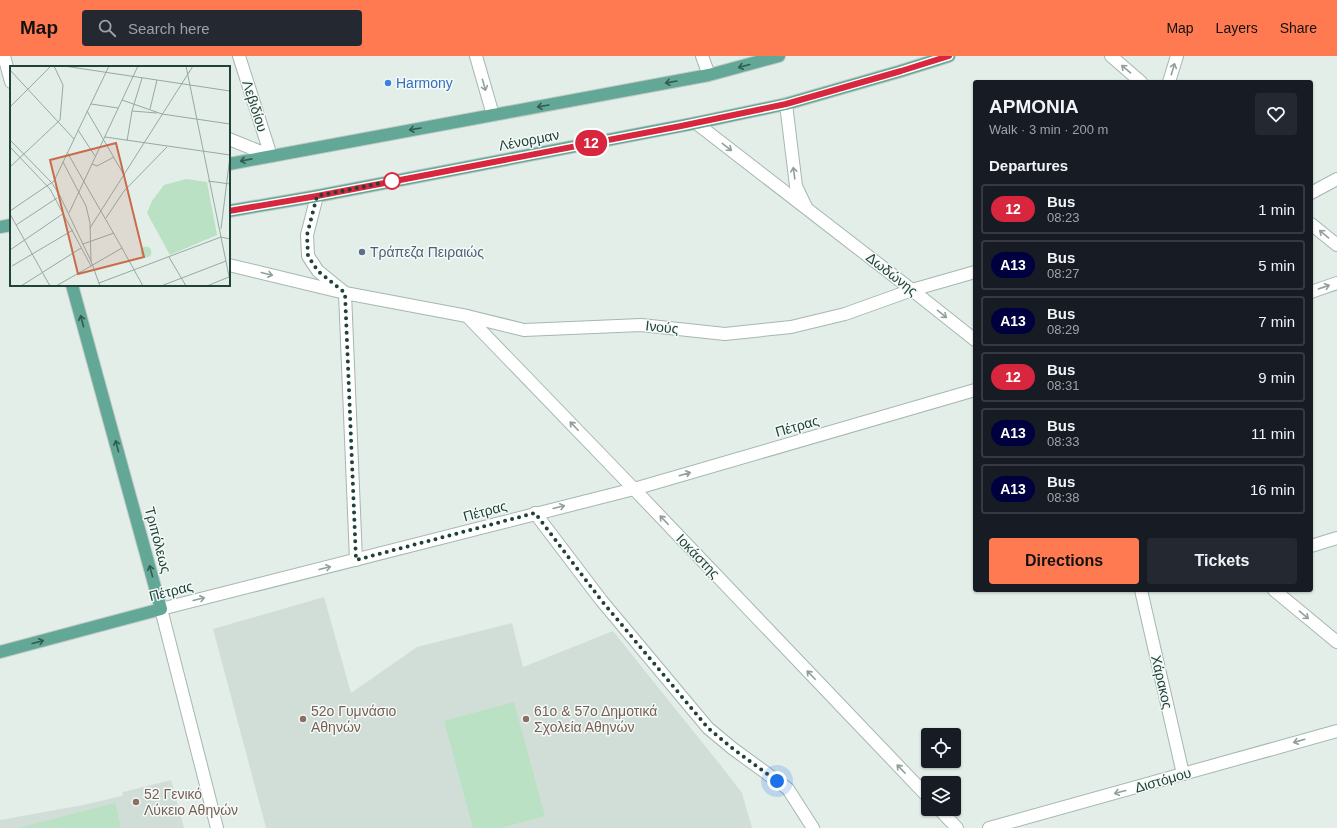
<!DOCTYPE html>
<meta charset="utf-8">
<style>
body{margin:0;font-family:Helvetica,sans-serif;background:#242831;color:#f1f3f6;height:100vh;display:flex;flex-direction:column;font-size:15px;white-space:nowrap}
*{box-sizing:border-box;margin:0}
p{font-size:13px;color:#9ea1a6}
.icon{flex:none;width:22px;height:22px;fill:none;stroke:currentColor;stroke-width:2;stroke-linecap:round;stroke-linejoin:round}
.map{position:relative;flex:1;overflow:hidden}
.side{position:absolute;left:973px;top:24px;width:340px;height:512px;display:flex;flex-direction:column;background:#171b24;border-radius:4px;box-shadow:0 1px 3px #0004}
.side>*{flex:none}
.badge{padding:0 8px;border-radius:13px;font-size:14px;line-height:26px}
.tools{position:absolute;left:921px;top:672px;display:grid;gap:8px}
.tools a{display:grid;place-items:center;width:40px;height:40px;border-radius:4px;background:#171b24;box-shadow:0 1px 3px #0004;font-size:20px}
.you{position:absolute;width:20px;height:20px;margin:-10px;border:3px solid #fff;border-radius:50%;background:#1a73e8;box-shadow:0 0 0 6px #1a73e833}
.map>.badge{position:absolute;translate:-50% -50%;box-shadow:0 0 0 2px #fff}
h2{padding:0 16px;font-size:15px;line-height:36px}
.round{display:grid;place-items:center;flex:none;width:42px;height:42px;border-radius:4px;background:#242831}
.headline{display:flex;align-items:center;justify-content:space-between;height:68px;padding:0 16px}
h1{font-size:19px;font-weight:700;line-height:30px}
.primary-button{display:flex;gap:8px;margin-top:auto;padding:8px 16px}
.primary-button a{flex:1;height:46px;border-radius:4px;background:#ff7a50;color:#111;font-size:16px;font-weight:700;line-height:46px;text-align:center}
.primary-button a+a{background:#242831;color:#f1f3f6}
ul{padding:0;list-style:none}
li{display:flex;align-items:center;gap:12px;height:50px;margin:0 8px 6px;padding:0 8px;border:2px solid #363941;border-radius:4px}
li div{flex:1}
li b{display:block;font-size:15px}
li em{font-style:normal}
li .badge{min-width:44px;font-weight:700;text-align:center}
header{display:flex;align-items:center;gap:24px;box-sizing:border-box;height:56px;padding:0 20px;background:#ff7a50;color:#111}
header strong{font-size:19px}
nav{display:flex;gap:22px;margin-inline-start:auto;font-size:14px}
.search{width:280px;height:36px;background:#242831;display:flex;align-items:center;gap:10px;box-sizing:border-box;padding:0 14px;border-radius:4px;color:#9ea1a6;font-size:15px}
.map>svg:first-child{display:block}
</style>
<header>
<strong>Map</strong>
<div class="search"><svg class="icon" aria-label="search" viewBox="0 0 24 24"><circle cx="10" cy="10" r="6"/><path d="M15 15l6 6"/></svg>Search here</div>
<nav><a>Map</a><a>Layers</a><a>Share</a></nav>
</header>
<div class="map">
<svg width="1337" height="772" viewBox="0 0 1337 772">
<rect width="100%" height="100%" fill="#e3eee9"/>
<g fill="#d1ded8">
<path d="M 324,541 L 351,637 L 417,591 L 512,567 L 523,611 L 613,575 L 726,716 L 742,737 L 752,772 L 266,772 L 213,573 Z"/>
<path d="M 171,724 L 184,772 L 0,772 L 0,764 L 83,749 L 122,740 L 123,736 Z"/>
</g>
<g fill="#bae1c4">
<path d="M 514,646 L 545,760 L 501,772 L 473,772 L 444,665 Z"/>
<path d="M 115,747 L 121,772 L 18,772 Z"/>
</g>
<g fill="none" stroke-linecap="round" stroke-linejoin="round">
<defs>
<g id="minor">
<path d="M 4,0 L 11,26"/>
<path d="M 239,0 L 271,100"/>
<path d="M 476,0 L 493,59"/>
<path d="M 702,0 L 709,19"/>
<path d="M 1111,0 L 1141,26"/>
<path d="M 1169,26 L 1177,0"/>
<path d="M 786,48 L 796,130 L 806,151"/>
<path d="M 696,67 L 912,234 L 975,284"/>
<path d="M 229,83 L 271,100"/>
<path d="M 1311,137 L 1337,123"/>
<path d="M 317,140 L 307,179 L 308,200 L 318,215 L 345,237 L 356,504"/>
<path d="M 1311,168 L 1337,189"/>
<path d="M 229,209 L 345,237 L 467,260 L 524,274 L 641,269 L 725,278 L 791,271 L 845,258 L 912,234 L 975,216"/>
<path d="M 1311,236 L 1337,227"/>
<path d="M 467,260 L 634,433 L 928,741"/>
<path d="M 535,457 L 601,544 L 708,672 L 732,692 L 788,733 L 813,772"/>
<path d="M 1311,490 L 1337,482"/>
<path d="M 1141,534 L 1183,718"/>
<path d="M 1274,534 L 1337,586"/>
<path d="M 939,753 L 957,772"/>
<path d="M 217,772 L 161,553 L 634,433 L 975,334"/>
<path d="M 989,772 L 1337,675"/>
</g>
<g id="major">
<path d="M 229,108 L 709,19 L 779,0"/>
<path d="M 229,155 L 317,140 L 696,67 L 786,48 L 901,15 L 949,0"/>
<path d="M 0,171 L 11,169"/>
<path d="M 0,596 L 161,553 L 72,229"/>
</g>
</defs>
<use href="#minor" stroke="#a5b7b1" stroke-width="14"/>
<use href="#major" stroke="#c1cac8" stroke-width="14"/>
<use href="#minor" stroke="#fff" stroke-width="12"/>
<use href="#major" stroke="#63a896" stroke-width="12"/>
</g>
<defs><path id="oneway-shaft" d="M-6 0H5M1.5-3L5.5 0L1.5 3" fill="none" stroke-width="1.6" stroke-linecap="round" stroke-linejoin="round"/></defs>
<g stroke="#325c50">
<use href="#oneway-shaft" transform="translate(744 10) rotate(165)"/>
<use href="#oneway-shaft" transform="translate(671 26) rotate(170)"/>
<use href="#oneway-shaft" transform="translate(543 50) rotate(170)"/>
<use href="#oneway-shaft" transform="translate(415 73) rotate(170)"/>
<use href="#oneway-shaft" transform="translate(246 104) rotate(169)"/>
<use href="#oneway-shaft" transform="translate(82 265) rotate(-105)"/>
<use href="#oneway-shaft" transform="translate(117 390) rotate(-105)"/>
<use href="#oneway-shaft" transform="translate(151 515) rotate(-105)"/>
<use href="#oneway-shaft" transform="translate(38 586) rotate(-15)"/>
</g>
<g stroke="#90a09c">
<use href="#oneway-shaft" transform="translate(1126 13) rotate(-140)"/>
<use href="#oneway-shaft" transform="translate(1173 13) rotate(-73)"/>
<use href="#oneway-shaft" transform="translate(484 29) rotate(74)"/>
<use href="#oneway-shaft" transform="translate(727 91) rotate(38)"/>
<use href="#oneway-shaft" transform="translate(794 117) rotate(-98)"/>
<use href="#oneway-shaft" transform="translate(1324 178) rotate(-140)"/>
<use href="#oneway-shaft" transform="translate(267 218) rotate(14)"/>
<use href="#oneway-shaft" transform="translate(1324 231) rotate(-19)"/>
<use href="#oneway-shaft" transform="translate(942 258) rotate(39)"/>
<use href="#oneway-shaft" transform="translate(574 370) rotate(-134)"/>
<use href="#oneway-shaft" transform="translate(685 418) rotate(-16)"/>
<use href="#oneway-shaft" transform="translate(559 451) rotate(-14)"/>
<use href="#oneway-shaft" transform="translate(664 464) rotate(-134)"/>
<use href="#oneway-shaft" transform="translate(325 512) rotate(-14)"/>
<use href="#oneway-shaft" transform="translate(199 543) rotate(-14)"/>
<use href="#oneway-shaft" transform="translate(1304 559) rotate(40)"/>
<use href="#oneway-shaft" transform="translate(811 619) rotate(-134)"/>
<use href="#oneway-shaft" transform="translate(1299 685) rotate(164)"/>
<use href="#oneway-shaft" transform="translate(901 713) rotate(-134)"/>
<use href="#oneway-shaft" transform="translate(1120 736) rotate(165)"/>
</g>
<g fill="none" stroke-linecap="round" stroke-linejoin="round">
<defs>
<path id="line" d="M 229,155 L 317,140 L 681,70 L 786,48 L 901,15 L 949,0"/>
</defs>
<use href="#line" stroke="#fff" stroke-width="9"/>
<use href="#line" stroke="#d7263d" stroke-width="6"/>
<path stroke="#214239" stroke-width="4" stroke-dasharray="0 7.2" d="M 392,125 L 317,140 L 307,179 L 308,200 L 318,215 L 345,237 L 356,504 L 535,457 L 601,544 L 708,672 L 732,692 L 777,725"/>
</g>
<circle fill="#3f7fe0" stroke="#f4faf7" stroke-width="1.5" cx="388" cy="27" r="4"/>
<circle fill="#fff" stroke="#d7263d" stroke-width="2" cx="392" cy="125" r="8"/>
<circle fill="#5c6f8a" stroke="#f4faf7" stroke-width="1.5" cx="362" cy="196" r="4"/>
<g fill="#8d6e63" stroke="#f4faf7" stroke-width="1.5">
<circle cx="303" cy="663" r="4"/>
<circle cx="526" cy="663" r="4"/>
<circle cx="136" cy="746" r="4"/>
</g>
<g text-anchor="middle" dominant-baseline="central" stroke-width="3" stroke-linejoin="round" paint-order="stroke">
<g font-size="14" fill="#366cbe" stroke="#f4faf7" text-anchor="start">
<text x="396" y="27">Harmony</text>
</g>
<g font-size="14" fill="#214239" stroke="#f4faf7">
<text transform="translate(255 50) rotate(72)">Λεβιδίου</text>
<text transform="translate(529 84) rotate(-11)">Λένορμαν</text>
<text transform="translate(892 218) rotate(38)">Δωδώνης</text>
<text transform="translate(662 271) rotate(6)">Ινούς</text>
<text transform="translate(797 370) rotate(-16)">Πέτρας</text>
<text transform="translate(485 455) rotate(-15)">Πέτρας</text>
<text transform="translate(158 484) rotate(75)">Τριπόλεως</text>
<text transform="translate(698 500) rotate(46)">Ιοκάστης</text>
<text transform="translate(171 535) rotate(-14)">Πέτρας</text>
<text transform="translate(1162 626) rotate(77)">Χάρακος</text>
<text transform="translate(1163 724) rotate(-16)">Διστόμου</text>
</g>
<g font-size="14" fill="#4e5e75" stroke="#f4faf7" text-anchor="start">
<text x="370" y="196">Τράπεζα Πειραιώς</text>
</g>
<g font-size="14" fill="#785e54" stroke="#f4faf7" text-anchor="start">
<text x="311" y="655">52ο Γυμνάσιο<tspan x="311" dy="16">Αθηνών</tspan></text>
<text x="534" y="655">61ο &amp; 57ο Δημοτικά<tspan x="534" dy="16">Σχολεία Αθηνών</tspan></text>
<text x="144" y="738">52 Γενικό<tspan x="144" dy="16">Λύκειο Αθηνών</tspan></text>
</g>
</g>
<g transform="translate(10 10)">
<rect width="220" height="220" fill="#e3eee9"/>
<path d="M 176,113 L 197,116 L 207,169 L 160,189 L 137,147 L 142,135 L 154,119 ZM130.5 186a5.5 5.5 0 1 1 11 0a5.5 5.5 0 1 1-11 0Z" fill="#bae1c4"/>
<path fill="none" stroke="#95a9a3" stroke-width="1" d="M 54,0 L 220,25M 176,0 L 220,215M 0,4 L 64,73M 112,34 L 152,48 L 220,58M 81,38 L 108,42M 0,41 L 41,0M 140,43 L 147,14M 77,45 L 114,109M 122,45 L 147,47M 68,64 L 85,90M 95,71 L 220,89M 0,74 L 42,117 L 50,130 L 81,195 L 90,220M 117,75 L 122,45 L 132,12M 0,81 L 40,123 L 81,200M 57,86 L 112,182M 53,96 L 76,140 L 80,157 L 81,195M 82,98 L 87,100 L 104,91M 0,101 L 50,54 L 53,19 L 44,0M 198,115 L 220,118M 0,145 L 44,115 L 99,0M 59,147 L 128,0M 0,148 L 40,220M 96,152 L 114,125 L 157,81M 6,159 L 47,132M 80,162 L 183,0M 211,163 L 220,90M 73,178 L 104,167M 0,184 L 54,147M 159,191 L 176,220M 2,200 L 63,164M 81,200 L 112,182 L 133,220M 89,217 L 211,171 L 220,173M 11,220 L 71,182M 46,220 L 81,200M 151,220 L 216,195M 197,220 L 219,211"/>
<path fill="#c86c4a" fill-opacity="0.15" stroke="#c86c4a" stroke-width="2" d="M 106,77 L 134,191 L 68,208 L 40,94 Z"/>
<rect width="220" height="220" fill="none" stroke="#214239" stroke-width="2"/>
</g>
</svg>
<div class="tools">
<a><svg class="icon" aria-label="locate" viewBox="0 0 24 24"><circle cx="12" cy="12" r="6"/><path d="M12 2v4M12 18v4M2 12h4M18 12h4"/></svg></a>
<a><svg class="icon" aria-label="layers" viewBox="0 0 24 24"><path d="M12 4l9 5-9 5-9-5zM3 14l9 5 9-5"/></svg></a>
</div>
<div class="you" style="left:777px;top:725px"></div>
<b class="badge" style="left:591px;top:87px;background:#d7263d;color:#fff">12</b>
<section class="side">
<div class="headline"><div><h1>ΑΡΜΟΝΙΑ</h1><p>Walk · 3 min · 200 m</p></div><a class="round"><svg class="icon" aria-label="heart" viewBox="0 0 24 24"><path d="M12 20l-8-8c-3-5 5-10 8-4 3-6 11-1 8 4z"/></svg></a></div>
<h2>Departures</h2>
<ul>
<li><span class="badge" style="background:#d7263d;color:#fff">12</span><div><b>Bus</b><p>08:23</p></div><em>1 min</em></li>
<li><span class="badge" style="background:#00003f;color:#fff">A13</span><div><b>Bus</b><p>08:27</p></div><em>5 min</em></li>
<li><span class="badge" style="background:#00003f;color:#fff">Α13</span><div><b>Bus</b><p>08:29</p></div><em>7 min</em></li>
<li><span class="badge" style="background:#d7263d;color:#fff">12</span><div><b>Bus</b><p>08:31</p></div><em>9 min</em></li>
<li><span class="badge" style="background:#00003f;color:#fff">A13</span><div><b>Bus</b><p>08:33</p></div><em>11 min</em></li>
<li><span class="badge" style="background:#00003f;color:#fff">Α13</span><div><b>Bus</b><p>08:38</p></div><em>16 min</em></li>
</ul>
<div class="primary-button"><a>Directions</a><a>Tickets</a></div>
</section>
</div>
